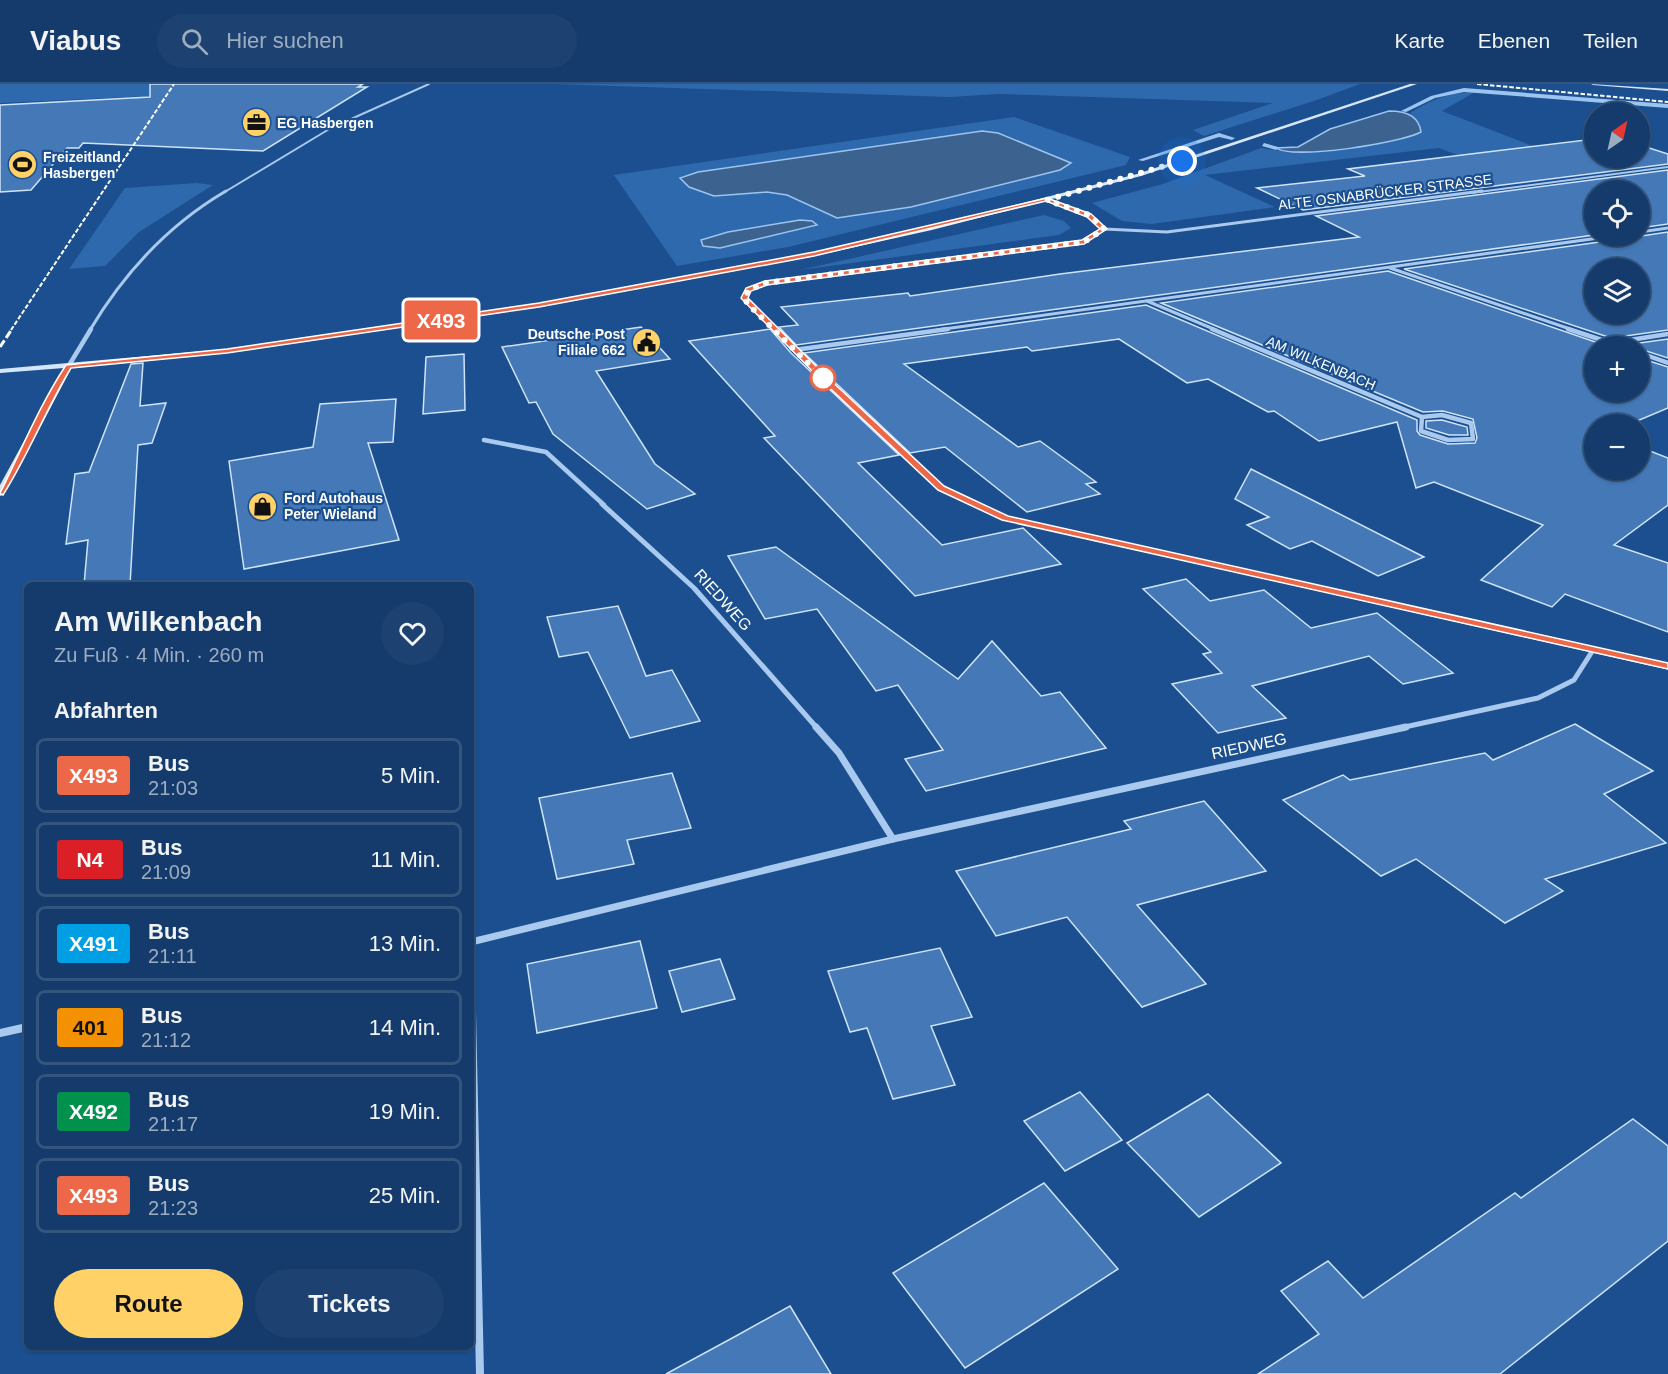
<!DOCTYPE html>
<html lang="de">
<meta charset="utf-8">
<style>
body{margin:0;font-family:Arial,sans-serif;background:#1d4271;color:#f1f3f6;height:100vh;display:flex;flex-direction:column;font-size:22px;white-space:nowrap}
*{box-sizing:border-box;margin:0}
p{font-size:20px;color:#9dadc1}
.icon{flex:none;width:33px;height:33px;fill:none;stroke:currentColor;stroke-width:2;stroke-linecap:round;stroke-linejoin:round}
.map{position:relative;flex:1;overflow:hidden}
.sheet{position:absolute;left:24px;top:498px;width:450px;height:768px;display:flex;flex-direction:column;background:#143b6b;border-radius:9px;box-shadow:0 2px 4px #0004,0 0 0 2px #33557e}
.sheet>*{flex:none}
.badge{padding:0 12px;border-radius:4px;font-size:21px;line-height:39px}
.needle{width:39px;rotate:34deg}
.tools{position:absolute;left:1584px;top:18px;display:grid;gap:12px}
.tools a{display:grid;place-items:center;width:66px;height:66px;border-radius:50%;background:#143b6b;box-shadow:0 2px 4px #0004,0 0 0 2px #33557e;font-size:30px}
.you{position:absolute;width:30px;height:30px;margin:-15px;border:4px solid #fff;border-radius:50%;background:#1a73e8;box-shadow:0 0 0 9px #1a73e833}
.map>.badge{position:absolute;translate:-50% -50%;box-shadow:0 0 0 3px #fff}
h2{padding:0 30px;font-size:22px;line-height:54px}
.round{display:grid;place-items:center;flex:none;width:63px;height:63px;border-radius:32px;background:#1d4271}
.headline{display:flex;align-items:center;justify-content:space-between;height:102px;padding:0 30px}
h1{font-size:28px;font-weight:800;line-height:45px}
.button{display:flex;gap:12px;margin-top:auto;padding:12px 30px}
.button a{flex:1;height:69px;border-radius:36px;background:#ffd166;color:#111;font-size:24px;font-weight:800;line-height:69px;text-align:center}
.button a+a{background:#1d4271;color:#f1f3f6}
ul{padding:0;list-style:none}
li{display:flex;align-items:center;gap:18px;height:75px;margin:0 12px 9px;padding:0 18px;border:3px solid #33557e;border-radius:9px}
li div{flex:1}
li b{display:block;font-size:22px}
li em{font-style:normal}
li .badge{min-width:66px;font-weight:700;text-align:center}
header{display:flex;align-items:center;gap:36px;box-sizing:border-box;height:84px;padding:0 30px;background:#143b6b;border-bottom:2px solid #33557e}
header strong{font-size:28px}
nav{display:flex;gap:33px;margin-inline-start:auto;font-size:21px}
.search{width:420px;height:54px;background:#1d4271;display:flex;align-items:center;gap:15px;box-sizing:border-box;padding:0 21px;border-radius:33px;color:#9dadc1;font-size:22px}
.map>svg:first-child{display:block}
</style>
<header>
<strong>Viabus</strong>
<div class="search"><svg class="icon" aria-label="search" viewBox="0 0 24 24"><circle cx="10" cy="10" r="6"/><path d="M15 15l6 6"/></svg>Hier suchen</div>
<nav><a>Karte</a><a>Ebenen</a><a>Teilen</a></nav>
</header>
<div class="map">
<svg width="1668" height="1290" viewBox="0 0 1668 1290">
<rect width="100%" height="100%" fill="#1b4f8f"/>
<g fill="#2e69ad">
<path d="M 0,0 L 160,0 L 151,12 L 0,19 Z"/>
<path d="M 554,0 L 1360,0 L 1317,16 L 1204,52 L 1193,46 L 1273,19 L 999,10 L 949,13 Z"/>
<path d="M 1475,8 L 1442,27 L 1593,85 L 1518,94 L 1439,64 L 1205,91 L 1275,123 L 1152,140 L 1122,137 L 1092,119 L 1163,100 L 1261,64 L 1288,68 L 1343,65 L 1399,56 L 1421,48 L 1421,43 L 1409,30 C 1431,15 1449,9 1475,8 Z"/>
<path d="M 1014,33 L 1130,73 L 1126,81 L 788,163 L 677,182 L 614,91 Z"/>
<path d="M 196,99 L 213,101 L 139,148 L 105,182 L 69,185 L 125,104 Z"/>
<path d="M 1044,131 L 1064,137 L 1071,144 L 1059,151 L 800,186 Z"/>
</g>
<g fill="#3c6290" stroke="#9cc4f0" stroke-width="1.5">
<path d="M 1389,27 C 1403,27 1419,31 1421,48 C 1401,59 1294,76 1276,64 L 1298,63 L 1330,45 Z"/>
<path d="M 982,47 L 998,49 L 1071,79 L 1060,86 L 911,123 L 837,134 L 787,111 L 767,108 L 714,112 L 689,103 L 680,94 L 698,88 Z"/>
<path d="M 800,136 L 812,137 L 817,141 L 720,164 L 703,162 L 701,156 L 728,148 Z"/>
</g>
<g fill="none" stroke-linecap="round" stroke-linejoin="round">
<g fill="#9cc4f0" fill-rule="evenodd">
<path d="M 1464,4 L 1668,20 L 1668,24 L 1464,8 L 1435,14 L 1406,28 L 1401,27 L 1431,12 Z"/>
<path d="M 1219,49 L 1235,54 L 1232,56 L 1219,53 L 1143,77 L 1138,76 Z"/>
<path d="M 1264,59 L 1278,63 L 1279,64 L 1276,66 L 1262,62 Z"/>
</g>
</g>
<g fill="#4478b7" stroke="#cfe3fa" stroke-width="1.5" fill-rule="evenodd">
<path d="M 150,0 L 363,0 L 358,3 L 367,3 L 263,67 L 83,59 L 79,64 L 67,64 L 31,106 L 0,108 L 0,21 L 150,13 Z"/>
<path d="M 1594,55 L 1594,74 L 1640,74 L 1640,61 L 1668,70 L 1668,80 L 1303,126 L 1257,104 L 1365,92 L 1348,85 Z"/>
<path d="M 1668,86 L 1668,140 L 1640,144 L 1640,106 L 1594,106 L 1594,151 L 796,261 L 779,243 L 798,241 L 781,223 L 908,209 L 910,212 L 1060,190 L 1359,153 L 1316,132 Z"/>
<path d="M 1668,148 L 1668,246 L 1611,254 L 1404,185 L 1614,156 L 1617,152 L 1641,152 ZM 1594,184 L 1640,184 L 1640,230 L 1594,230 Z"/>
<path d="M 1388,187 L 1607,262 L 1594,262 L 1594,308 L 1640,308 L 1640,274 L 1668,283 L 1668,324 L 1630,340 L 1594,340 L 1594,386 L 1640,386 L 1640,363 L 1668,374 L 1668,421 L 1614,461 L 1668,479 L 1668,548 L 1565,510 L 1552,523 L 1481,496 L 1543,441 L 1434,398 L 1416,404 L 1397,338 L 1319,357 L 1274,327 L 1268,328 L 1208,295 L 1187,299 L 1119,255 L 1032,267 L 1027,263 L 904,280 L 1018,363 L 1040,357 L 1096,398 L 1086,400 L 1100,410 L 1027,428 L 945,363 L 910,369 L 804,269 L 1146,221 L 1417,336 L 1417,347 L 1420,351 L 1448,360 L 1475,359 L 1477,354 L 1473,335 L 1443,327 L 1423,328 L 1161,219 Z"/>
<path d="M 641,243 L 670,275 L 596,287 L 655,380 L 695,410 L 647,425 L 553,350 L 536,318 L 529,319 L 502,263 Z"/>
<path d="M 770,245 L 791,269 L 899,371 L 858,379 L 942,461 L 1023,444 L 1061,480 L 915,512 L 764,354 L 775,352 L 689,257 Z"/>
<path d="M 1668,255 L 1668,274 L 1640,265 L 1640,262 L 1618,262 Z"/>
<path d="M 464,270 L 465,326 L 423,330 L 426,273 Z"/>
<path d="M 143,279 L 140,322 L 166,319 L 152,359 L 138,361 L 130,501 L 84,501 L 88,456 L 66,460 L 75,390 L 89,388 L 131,280 Z"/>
<path d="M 396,315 L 393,358 L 368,359 L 399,456 L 244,485 L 229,377 L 313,363 L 320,320 Z"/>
<path d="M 1442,336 L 1467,343 L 1468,351 L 1449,351 L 1426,344 L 1426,337 Z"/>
<path d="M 1251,385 L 1320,420 L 1424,473 L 1378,492 L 1312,457 L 1290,465 L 1247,441 L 1269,433 L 1235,415 Z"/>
<path d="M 776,463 L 958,595 L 992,557 L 1041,612 L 1060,608 L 1106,664 L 926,707 L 905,675 L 943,666 L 898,601 L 876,607 L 817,525 L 765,535 L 728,472 Z"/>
<path d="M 1186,495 L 1210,517 L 1264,506 L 1311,544 L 1377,529 L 1453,589 L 1403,600 L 1369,572 L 1252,602 L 1286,634 L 1218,649 L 1172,600 L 1222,589 L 1203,570 L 1211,568 L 1143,505 Z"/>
<path d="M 618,522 L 646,592 L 672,586 L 700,637 L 630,654 L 588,568 L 559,573 L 547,533 Z"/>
<path d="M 1575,640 L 1653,687 L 1604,710 L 1666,759 L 1545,795 L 1563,807 L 1505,839 L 1416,775 L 1381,792 L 1283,716 L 1343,691 L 1350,696 L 1485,669 L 1493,676 Z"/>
<path d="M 672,689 L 691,744 L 627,756 L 634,780 L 557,795 L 539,714 Z"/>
<path d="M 1204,717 L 1266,787 L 1137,821 L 1206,900 L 1142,923 L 1067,833 L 996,852 L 956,787 L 1131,745 L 1124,737 Z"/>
<path d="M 640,857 L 657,924 L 537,949 L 527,880 Z"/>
<path d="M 940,864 L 972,933 L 931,942 L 955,1001 L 893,1015 L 867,944 L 850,948 L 828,887 Z"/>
<path d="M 720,875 L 735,915 L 682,928 L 669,887 Z"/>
<path d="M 1080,1008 L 1122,1056 L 1065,1087 L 1024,1037 Z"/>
<path d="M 1208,1010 L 1281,1079 L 1199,1133 L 1127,1059 Z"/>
<path d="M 1633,1035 L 1668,1062 L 1668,1157 L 1500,1290 L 1258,1290 L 1319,1250 L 1281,1207 L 1328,1177 L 1363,1214 L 1515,1109 L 1521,1114 Z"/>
<path d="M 1044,1099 L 1118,1185 L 965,1284 L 893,1189 Z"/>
<path d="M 790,1222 L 831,1290 L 666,1290 L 736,1252 Z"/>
</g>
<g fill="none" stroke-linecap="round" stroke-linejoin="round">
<g stroke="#a9c9ee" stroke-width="2">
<path d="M 223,109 L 331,44 L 429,0"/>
<path d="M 1471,109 L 1668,83"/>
</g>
<g stroke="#a9c9ee" stroke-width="3">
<path d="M 1104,145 L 1167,148 L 1482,107"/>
<path d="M 1640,148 L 1668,144"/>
<path d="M 1390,184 L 1573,246"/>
<path d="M 1147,217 L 1216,246"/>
<path d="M 90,246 C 124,189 168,141 226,107"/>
<path d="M 776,246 L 744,214 L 749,206 L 765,199 L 1084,158 L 1104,145 L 1089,131 L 1047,116"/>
<path d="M 937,246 L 1613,152"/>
</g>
<g stroke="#a9c9ee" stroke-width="4.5">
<path d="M 774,245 L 821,292 L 941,404 L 978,421"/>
<path d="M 1212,245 L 1422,333"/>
<path d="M 1568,245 L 1611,259 L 1668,250"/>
<path d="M 794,266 L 948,245"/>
<path d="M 1640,269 L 1668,279"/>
<path d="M 68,283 L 91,245"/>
<path d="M 1442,331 L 1471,339 L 1473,355 L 1448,356 L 1421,347 L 1422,333 Z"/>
<path d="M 484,356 L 546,368 L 604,421"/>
</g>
<g stroke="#a9c9ee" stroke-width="5">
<path d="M 602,420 L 694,504 L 817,644"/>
<path d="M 974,420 L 1005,434 L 1668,583"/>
<path d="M 1400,644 L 1538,614 L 1574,596 L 1593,566"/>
</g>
<g stroke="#a9c9ee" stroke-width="7">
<path d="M 816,643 L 839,669 L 893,755"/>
<path d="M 471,858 L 893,755 L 1406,643"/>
<path d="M 471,858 L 472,929"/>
</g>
<g stroke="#a9c9ee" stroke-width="8">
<path d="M 472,927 L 480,1290"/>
<path d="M 0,949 L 27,943"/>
</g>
<g fill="#d6e6fa" fill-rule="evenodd">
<path d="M 1410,0 L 1417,0 L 1141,92 L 932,146 L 814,172 L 539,223 L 227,269 L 72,283 L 14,393 L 3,411 L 0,412 L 0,401 L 64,284 L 0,289 L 0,285 L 227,265 L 539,219 L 814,168 L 932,142 L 1137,90 Z"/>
<path d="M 1591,0 L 1668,5 L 1668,7 L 1593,1 Z"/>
</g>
<g stroke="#fff" stroke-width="2" stroke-dasharray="4.5 2" stroke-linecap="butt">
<path d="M 1477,0 L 1668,18"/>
<path d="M 11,246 L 174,0"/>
</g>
<path stroke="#fff" stroke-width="3" stroke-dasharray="8 3" stroke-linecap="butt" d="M 0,263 L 12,245"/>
</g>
<path fill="#ed6849" stroke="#fff" stroke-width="1.5" d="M 1047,114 L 1091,130 L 1107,145 L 1084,160 L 767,201 L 751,207 L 748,214 L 824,290 L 944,402 L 1008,432 L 1668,579 L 1668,585 L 1002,436 L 938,406 L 818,293 L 741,214 L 746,204 L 765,197 L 1082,156 L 1100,145 L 1087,133 L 1046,117 L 814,172 L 539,223 L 227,269 L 71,284 C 46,325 29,370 3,411 L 0,409 C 21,367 39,322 66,281 L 227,265 L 539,219 L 814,168 Z"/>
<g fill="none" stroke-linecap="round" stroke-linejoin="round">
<path stroke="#fff" stroke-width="6" stroke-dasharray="0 10.8" d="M 823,294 L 748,220 L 744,214 L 749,206 L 765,199 L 1084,158 L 1104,145 L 1089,131 L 1047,116 L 1182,77"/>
</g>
<defs>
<symbol id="office-disc" viewBox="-11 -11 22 22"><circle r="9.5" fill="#ffd166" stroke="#1b4f8f"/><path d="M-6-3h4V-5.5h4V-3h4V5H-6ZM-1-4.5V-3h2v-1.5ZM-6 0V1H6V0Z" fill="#111"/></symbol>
<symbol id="stadium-disc" viewBox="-11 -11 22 22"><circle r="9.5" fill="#ffd166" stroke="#1b4f8f"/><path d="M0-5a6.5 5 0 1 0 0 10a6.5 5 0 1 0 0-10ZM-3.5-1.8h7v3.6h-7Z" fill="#111"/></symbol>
<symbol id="civic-disc" viewBox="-11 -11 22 22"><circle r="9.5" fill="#ffd166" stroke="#1b4f8f"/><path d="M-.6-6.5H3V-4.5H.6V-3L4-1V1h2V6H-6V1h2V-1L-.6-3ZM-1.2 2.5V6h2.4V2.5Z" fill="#111"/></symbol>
<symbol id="shop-disc" viewBox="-11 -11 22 22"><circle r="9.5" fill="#ffd166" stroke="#1b4f8f"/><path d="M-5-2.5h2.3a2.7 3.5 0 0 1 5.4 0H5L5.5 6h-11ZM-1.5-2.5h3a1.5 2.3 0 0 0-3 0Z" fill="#111"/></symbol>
</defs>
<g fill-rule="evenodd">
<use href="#office-disc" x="240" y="22" width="33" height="33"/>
<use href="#stadium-disc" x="6" y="64" width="33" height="33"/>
<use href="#civic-disc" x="630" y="242" width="33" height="33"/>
<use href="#shop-disc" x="246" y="406" width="33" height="33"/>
</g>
<circle fill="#fff" stroke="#ed6849" stroke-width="3" cx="823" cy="294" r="12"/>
<g text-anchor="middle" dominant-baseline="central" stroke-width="4.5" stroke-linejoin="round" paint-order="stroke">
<g font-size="14" font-weight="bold" fill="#fff" stroke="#1b4f8f" text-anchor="start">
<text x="277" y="39">EG Hasbergen</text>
<text x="43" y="73">Freizeitland<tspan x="43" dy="16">Hasbergen</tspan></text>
<text x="625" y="250" text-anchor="end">Deutsche Post<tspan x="625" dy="16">Filiale 662</tspan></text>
<text x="284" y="414">Ford Autohaus<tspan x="284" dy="16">Peter Wieland</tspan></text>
</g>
<g font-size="14" fill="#fff" stroke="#1b4f8f">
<text transform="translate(1385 108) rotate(-7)">ALTE OSNABRÜCKER STRASSE</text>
<text transform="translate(1321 279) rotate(23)">AM WILKENBACH</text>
</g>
<g font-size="16" fill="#fff" stroke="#1b4f8f">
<text transform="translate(723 516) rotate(48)">RIEDWEG</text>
<text transform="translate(1249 662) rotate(-12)">RIEDWEG</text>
</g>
</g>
</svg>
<div class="tools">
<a><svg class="needle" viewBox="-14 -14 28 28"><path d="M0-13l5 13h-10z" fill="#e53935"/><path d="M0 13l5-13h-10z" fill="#9dadc1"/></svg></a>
<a><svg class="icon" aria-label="locate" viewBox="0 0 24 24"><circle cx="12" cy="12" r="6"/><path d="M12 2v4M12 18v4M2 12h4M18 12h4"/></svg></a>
<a><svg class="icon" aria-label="layers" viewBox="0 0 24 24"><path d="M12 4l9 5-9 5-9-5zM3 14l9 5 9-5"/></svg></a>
<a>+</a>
<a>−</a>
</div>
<div class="you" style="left:1182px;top:77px"></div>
<b class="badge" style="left:441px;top:236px;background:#ed6849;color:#fff">X493</b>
<section class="sheet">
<div class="headline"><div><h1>Am Wilkenbach</h1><p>Zu Fuß · 4 Min. · 260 m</p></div><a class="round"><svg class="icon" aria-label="heart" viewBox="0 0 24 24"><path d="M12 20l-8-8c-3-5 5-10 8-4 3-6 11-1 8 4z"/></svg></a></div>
<h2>Abfahrten</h2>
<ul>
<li><span class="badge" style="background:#ed6849;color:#fff">X493</span><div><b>Bus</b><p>21:03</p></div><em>5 Min.</em></li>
<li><span class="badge" style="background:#db1f26;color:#fff">N4</span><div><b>Bus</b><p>21:09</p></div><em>11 Min.</em></li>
<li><span class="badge" style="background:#009ee3;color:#fff">X491</span><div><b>Bus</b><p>21:11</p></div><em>13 Min.</em></li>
<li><span class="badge" style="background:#f39100;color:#111">401</span><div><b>Bus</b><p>21:12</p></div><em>14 Min.</em></li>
<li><span class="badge" style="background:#00924d;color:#fff">X492</span><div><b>Bus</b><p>21:17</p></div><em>19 Min.</em></li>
<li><span class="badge" style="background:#ed6849;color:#fff">X493</span><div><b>Bus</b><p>21:23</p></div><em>25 Min.</em></li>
</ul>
<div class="button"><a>Route</a><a>Tickets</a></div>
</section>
</div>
